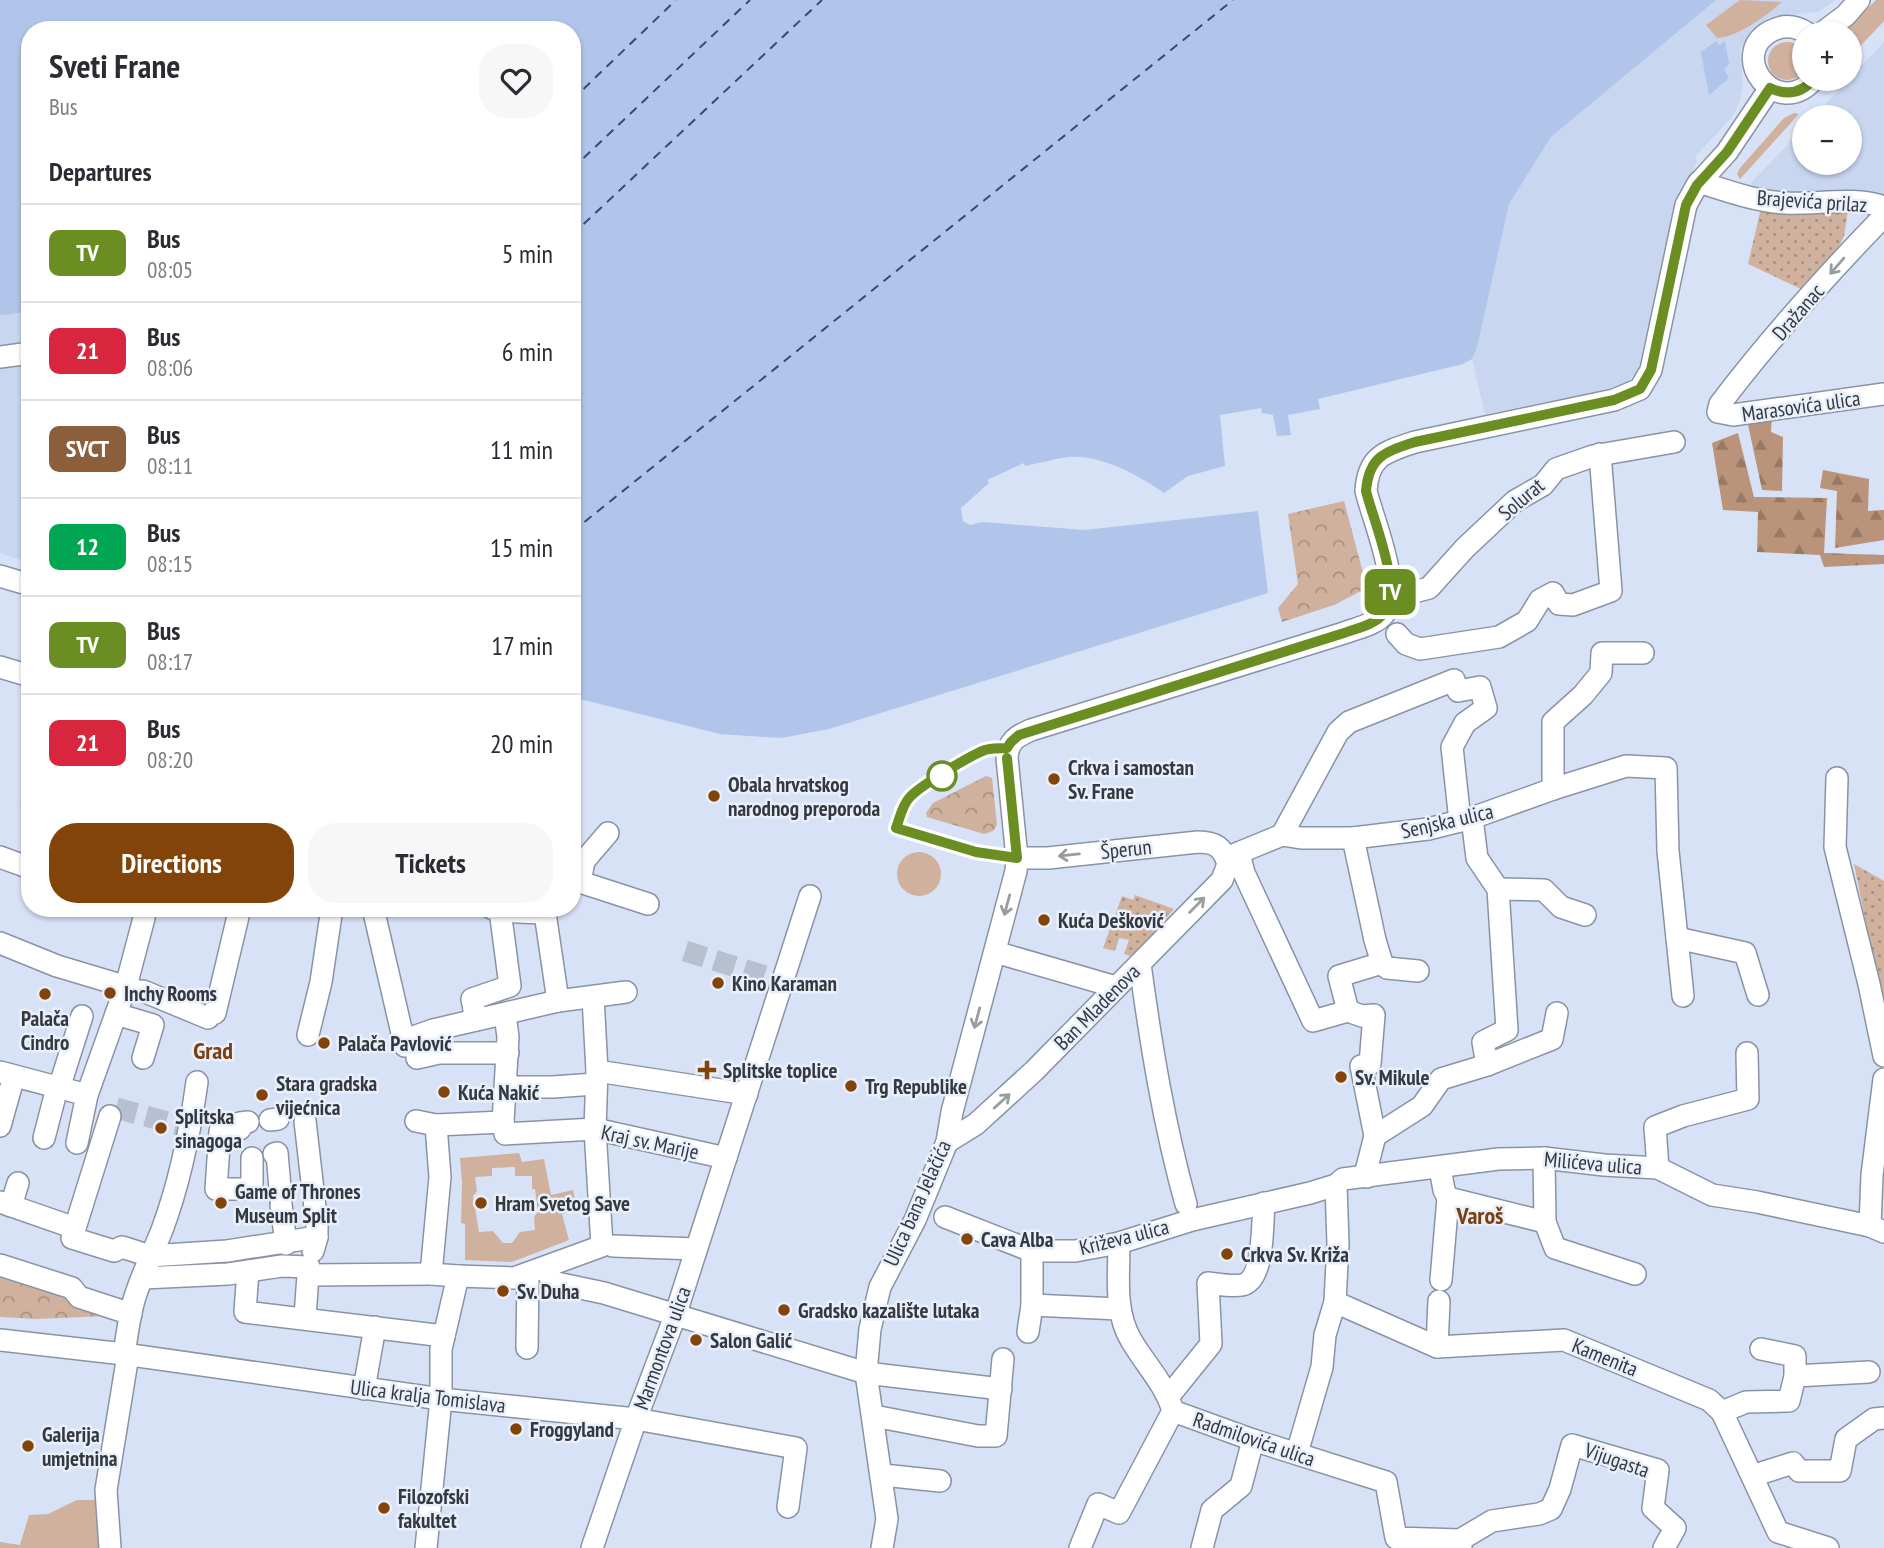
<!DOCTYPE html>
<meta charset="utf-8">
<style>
body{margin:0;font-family:"PT Sans Narrow",sans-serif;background:#f7f7f7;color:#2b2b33;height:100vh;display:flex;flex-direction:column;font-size:26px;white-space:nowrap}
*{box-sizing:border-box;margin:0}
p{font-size:23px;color:#7c7c81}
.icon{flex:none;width:38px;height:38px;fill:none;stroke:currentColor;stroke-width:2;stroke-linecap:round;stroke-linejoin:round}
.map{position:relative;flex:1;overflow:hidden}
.sheet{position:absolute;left:21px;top:21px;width:560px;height:896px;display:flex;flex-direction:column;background:#fff;border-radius:28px;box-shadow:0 2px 5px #0004}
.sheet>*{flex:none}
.badge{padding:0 14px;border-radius:10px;font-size:24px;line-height:46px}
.fabs{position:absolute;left:1792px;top:21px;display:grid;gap:14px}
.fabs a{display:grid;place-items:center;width:70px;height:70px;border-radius:50%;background:#fff;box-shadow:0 2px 5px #0004;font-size:35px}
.map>.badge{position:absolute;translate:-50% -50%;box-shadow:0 0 0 4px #fff}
h2{padding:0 28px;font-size:26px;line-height:63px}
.round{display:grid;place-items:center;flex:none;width:74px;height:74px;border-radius:28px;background:#f7f7f7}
.overview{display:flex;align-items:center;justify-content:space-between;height:119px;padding:0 28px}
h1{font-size:33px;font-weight:700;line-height:52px}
.primary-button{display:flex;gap:14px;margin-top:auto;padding:14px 28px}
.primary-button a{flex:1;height:80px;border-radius:28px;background:#834409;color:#fff;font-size:28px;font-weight:700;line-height:80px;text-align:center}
.primary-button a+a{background:#f7f7f7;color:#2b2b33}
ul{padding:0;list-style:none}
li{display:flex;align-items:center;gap:21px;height:98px;padding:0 28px;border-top:2px solid #e1e1e2}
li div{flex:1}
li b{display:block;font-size:26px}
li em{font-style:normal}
li .badge{min-width:77px;font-weight:700;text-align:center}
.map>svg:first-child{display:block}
</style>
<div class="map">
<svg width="1884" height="1548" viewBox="0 0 1884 1548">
<defs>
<pattern id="forest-firs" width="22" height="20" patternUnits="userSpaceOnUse" patternTransform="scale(1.75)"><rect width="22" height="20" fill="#b9937a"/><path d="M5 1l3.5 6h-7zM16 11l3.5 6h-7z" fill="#977965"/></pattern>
<pattern id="park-crowns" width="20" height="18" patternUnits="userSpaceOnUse" patternTransform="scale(1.75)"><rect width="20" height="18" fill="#cfb19d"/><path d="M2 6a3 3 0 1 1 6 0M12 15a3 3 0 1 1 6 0" fill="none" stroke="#a99181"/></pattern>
<pattern id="garden-dots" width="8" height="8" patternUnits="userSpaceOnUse" patternTransform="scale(1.75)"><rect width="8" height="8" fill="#cfb19d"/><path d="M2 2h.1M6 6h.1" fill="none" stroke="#a99181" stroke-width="1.8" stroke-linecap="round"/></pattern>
</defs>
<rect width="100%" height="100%" fill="#d8e2f6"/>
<g fill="#c9d6f0">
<path d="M 1716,0 L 1836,0 L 1818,12 L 1769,17 L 1749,34 L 1740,51 L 1743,85 L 1740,100 L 1733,116 L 1695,157 L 1697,161 L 1680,199 L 1645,357 L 1638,371 L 1627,382 L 1613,387 L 1582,395 L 1485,414 L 1472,359 L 1477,348 L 1509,204 L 1551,137 Z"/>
<path d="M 1884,42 L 1884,195 L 1785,195 L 1764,193 L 1751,183 L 1804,127 L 1804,163 L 1850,163 L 1850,117 L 1813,117 Z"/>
<path d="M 30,312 L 30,563 L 0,553 L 0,315 Z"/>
</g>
<g fill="#cfb19d" fill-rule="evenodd">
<path d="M 1740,0 L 1782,2 C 1765,16 1740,36 1717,38 L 1706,25 Z"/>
<path d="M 1876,0 L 1884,0 L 1884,21 L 1850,57 L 1850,33 L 1843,33 Z"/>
<circle cx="1787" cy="61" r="19"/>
<path d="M 1794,113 L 1799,114 L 1740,179 L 1737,174 L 1740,168 L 1784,118 Z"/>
<circle cx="919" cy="874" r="22"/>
<path d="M 519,1153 L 522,1162 L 544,1159 L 551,1195 L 573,1190 L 577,1210 L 562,1214 L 569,1240 L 512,1262 L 465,1260 L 465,1224 L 461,1223 L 462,1183 L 460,1158 ZM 515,1167 L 515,1176 L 532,1176 L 532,1189 L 535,1189 L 538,1212 L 534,1217 L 535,1230 L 520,1232 L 512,1243 L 503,1243 L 493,1231 L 479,1232 L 473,1196 L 477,1191 L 475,1177 L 492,1176 L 492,1168 Z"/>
<path d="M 77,1500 L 95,1500 L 99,1548 L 0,1548 L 0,1542 L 20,1545 L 29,1515 L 48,1514 Z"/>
</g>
<g fill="url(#forest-firs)">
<path d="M 1772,414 L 1771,432 L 1783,437 L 1782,491 L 1762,490 L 1747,420 Z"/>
<path d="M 1738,433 L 1754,497 L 1827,498 L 1824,553 L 1884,555 L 1884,564 L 1824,567 L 1820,555 L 1757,552 L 1758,512 L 1723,510 L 1712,443 Z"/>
<path d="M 1823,470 L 1869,479 L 1868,511 L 1884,510 L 1884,540 L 1835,548 L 1837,491 L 1820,488 Z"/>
</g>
<g fill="url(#park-crowns)">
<path d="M 1344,501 L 1367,588 L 1334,605 L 1282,622 L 1278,608 L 1298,584 L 1288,514 Z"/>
<path d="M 986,776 L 992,778 L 997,825 L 993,831 L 984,834 L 927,817 L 926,813 L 933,803 Z"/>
<path d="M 0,1273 L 106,1310 L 105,1316 L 36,1319 L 0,1317 Z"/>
</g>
<g fill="url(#garden-dots)">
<path d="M 1761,208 L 1848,210 L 1844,236 L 1831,264 L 1801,289 L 1748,264 Z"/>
<path d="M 1854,864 L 1884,881 L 1884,996 L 1881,997 Z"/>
<path d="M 1135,895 L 1174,909 L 1133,957 L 1124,954 L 1129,940 L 1119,938 L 1115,951 L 1103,948 L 1122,896 L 1133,900 Z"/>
</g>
<g fill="#b1c4ea">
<path d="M 0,0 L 1716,0 L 1551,137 L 1509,204 L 1477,348 L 1472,359 L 1463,364 L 1318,399 L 1320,409 L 1288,415 L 1291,435 L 1277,436 L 1273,415 L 1262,413 L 1261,408 L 1220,415 L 1225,466 L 1188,476 L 1164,493 C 1139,475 1100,454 1068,457 C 1054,459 1039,463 1025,466 L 1024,463 L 987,480 L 989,483 L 961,508 L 963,521 L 970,525 L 982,522 L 1085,530 L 1258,511 L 1268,593 L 829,729 L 781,738 L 720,734 L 572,697 L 572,30 L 30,30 L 30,312 L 0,315 Z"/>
<path d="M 1716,41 L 1719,45 L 1725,41 L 1729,64 L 1724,69 L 1729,78 L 1709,95 L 1701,52 Z"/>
</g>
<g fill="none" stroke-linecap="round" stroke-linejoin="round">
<g stroke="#334a7b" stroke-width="2" stroke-dasharray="9 7" stroke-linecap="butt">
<path d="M 572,100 L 676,0"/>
<path d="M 572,169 L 750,0"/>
<path d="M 572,235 L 822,0"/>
<path d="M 572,532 L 1233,0"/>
</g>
<g stroke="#b7c0d1" stroke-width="21" stroke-dasharray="21 10" stroke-linecap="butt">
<path d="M 23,796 L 30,798"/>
<path d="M 685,951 L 768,977"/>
<path d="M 116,1108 L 186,1127"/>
</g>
<defs>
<g id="minor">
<path d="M 1807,33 C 1796,26 1784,24 1771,31 C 1726,55 1777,122 1814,79"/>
<path d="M 1822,33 L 1846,15 L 1859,0"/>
<path d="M 1699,182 C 1727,191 1755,201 1785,203 C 1816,205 1854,196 1884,207"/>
<path d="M 1884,216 C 1827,275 1770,338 1720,404 L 1718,412 L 1733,415 L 1884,394"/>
<path d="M 0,357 L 30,353"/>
<path d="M 0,576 L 30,585"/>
<path d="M 1390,591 L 1410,593 L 1429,588 L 1465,548 L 1515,501 L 1543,485 L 1556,469 L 1593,456 L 1674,442"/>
<path d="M 1397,634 L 1406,644 L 1420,649 L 1499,637 L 1527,621 L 1540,600 L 1553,593 L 1559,604 L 1573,605 L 1611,591 L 1600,454"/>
<path d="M 0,667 L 30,676"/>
<path d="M 1837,778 L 1835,847 L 1869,984 L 1884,1056"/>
<path d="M 1553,789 L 1553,722 L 1583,695 L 1601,673 L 1602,653 L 1643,653"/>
<path d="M 1472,818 L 1477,858 L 1498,889 L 1507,1030 L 1483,1042 L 1487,1065"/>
<path d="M 608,833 L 584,861 L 580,882 L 648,904"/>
<path d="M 1282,835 L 1338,732 L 1349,722 L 1454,680 L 1458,691 L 1480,687 L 1486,708 L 1465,723 L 1452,747 L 1460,821"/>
<path d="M 1353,838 L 1375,940 L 1382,963 L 1339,976 L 1348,1011 L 1362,1016 L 1374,1015 L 1370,1064 L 1361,1066 L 1375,1136"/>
<path d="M 1239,853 L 1244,873 L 1313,1021 L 1348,1011"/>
<path d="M 0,857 L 30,868"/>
<path d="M 1226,858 L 1282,835 L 1301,838 L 1353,838 L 1428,829 L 1472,818 L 1553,789 L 1626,766 L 1666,768 L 1668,851 L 1683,996"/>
<path d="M 1498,889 L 1544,890 L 1561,907 L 1585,915"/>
<path d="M 373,908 L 405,1046"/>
<path d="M 491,908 L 517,912 L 545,913 L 558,1001"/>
<path d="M 1677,938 L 1745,953 L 1758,995"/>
<path d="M 0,943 L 57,966 L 134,989"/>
<path d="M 995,952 L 1116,987"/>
<path d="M 1382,963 L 1387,968 L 1418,971"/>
<path d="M 1140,964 C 1151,1045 1164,1125 1186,1204"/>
<path d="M 143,991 L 208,1018"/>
<path d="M 215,1013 L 240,908"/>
<path d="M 116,1014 L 153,1025 L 143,1058"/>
<path d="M 476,1020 L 472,999 L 510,986 L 500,910"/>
<path d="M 308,1035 L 321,982 L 332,908"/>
<path d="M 405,1040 L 433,1030 L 558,1001 L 626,992"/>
<path d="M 417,1058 L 439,1053 L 508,1053"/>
<path d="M 597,1071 L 747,1094"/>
<path d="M 0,1072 L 87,1095"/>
<path d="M 507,1087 L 553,1087 L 595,1084"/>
<path d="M 59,1088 L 82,1016"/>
<path d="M 270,1120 L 278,1119"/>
<path d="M 305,1121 L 317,1225 L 317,1237 L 313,1251"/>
<path d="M 416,1121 L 436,1125 L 503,1122 L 505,1134 L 595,1129 L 726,1158"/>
<path d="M 248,1122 L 240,1123 L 240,1129 L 220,1131 L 216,1189 L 252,1189 L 252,1158"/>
<path d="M 503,1122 L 508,1037 L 505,1014"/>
<path d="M 0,1126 L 14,1076"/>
<path d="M 44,1138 L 57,1088"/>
<path d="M 947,1142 L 976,1124 L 1034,1071 L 1222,880 L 1228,864 C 1223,847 1215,842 1198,842 L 1048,858 L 1017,858"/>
<path d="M 77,1143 L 87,1095 L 126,986 L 144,918 L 143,908"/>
<path d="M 274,1154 L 277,1153 L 280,1188"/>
<path d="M 1544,1158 L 1545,1222 L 1555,1248 L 1635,1274"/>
<path d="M 1440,1168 L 1444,1190 L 1448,1198 L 1545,1222"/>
<path d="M 1658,1168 L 1655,1127 L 1683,1116 L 1748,1099 L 1747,1053"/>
<path d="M 1367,1177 L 1366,1171 L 1375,1136 L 1422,1106 L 1441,1079 L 1487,1065 L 1552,1039 L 1557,1013"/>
<path d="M 1336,1185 L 1338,1244 L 1335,1302 L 1437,1347 L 1564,1340 L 1709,1400 L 1722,1412 L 1778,1532 L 1828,1548"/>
<path d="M 0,1202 L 75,1228 L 72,1238 L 114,1251 L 122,1247 L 150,1256 L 227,1251 L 317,1237"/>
<path d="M 281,1204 L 286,1244"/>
<path d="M 11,1206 L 18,1183"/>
<path d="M 945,1217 L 1032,1251 L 1075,1251 L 1119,1243 L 1192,1220 L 1310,1193 L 1336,1185 L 1343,1179 L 1498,1159 L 1544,1158 L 1604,1165 L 1658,1168 L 1712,1195 L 1757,1202 L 1870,1226 L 1884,1232"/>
<path d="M 1870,1226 L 1872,1175 L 1884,1079"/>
<path d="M 75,1228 L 110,1116"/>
<path d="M 1119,1243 C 1119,1276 1114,1311 1131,1340 C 1145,1364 1165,1384 1173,1411 L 1253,1440 L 1386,1482 L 1396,1538 L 1460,1540 L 1461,1548"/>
<path d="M 613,1246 L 696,1249"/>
<path d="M 0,1265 L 72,1288 L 79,1297 L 131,1314"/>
<path d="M 546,1267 L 552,1282 L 604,1293 L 866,1373 L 1001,1389"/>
<path d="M 248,1271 L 245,1312 L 444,1336"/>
<path d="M 458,1276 L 514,1278 L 602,1246 L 595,1129 L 597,1071 L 593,997"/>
<path d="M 143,1278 L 228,1274 L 282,1266 L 309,1267 L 308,1275"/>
<path d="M 1441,1280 L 1448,1198"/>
<path d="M 1032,1305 L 1119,1309"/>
<path d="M 305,1317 L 308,1275 L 431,1274"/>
<path d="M 1028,1332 L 1032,1305 L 1032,1251"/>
<path d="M 0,1340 L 124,1354 L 441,1399 L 636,1419 L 796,1448 L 788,1507"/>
<path d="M 1437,1347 L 1439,1301"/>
<path d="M 527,1348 L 528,1274"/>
<path d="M 1761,1349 L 1795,1356 L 1795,1376"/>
<path d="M 124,1354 C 127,1336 129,1317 134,1300 C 141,1276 153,1253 162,1230 C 180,1182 190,1132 197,1082"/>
<path d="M 364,1389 L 375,1327"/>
<path d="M 1169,1396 L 1211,1344 L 1208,1283 C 1218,1284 1232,1287 1242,1285 C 1265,1280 1262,1223 1264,1203"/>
<path d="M 1722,1412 L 1746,1402 L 1789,1401 L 1795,1376 L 1869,1372"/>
<path d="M 874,1416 L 978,1436 L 996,1436 L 1003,1359"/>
<path d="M 1297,1453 L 1322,1367 L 1325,1335 L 1335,1302"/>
<path d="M 883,1475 L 940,1481"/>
<path d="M 1752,1476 L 1793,1463 L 1799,1471 L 1840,1471 L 1846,1439 L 1874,1419 L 1884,1418"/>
<path d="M 1460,1540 L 1492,1521 L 1539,1514 L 1551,1509 L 1560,1489 L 1572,1445 L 1658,1470 L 1653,1508 L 1675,1528 L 1664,1548"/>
<path d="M 110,1548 L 106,1490 L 128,1355"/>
<path d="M 426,1548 L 441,1399 L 441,1349 L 458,1276 L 431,1274 L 440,1177 L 436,1125"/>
<path d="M 592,1548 L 636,1419 L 675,1316 L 810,896"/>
<path d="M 882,1548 L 887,1519 L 866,1373 L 870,1329 L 880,1287 L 915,1220 L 947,1142 L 952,1112 L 1016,871 L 1017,858 L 1007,758 C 1008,741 1017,736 1031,730 L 1344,633 C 1357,628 1375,625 1384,614 C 1403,589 1373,520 1366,491 C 1368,456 1385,452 1415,442 L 1614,400 L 1640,389 L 1651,370 L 1686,205 L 1697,185 L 1727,152 L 1770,88"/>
<path d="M 1080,1548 L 1098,1504 L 1119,1513 L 1173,1411"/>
<path d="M 1202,1548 L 1212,1510 L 1241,1486 L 1253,1440"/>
</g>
</defs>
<use href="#minor" stroke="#8a93a5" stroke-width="24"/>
<use href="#minor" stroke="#fff" stroke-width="21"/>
</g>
<defs><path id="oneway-shaft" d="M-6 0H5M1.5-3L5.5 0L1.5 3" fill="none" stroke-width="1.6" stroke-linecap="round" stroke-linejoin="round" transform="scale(1.75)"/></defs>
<g stroke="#9a9c9f">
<use href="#oneway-shaft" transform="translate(1837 266) rotate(131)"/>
<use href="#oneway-shaft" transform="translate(1069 855) rotate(174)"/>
<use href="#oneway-shaft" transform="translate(1007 905) rotate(105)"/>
<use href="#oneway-shaft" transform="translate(1197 905) rotate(-45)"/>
<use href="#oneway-shaft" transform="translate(977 1018) rotate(105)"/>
<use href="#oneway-shaft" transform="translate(1002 1101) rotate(-42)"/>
</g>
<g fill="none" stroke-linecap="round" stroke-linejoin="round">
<defs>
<path id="line" d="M 1007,758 L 1017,858 L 976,852 L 896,828 C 900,818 902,805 910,797 C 920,786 971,755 985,750 C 992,748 1000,748 1007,748 L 1011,742 L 1019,735 L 1344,633 C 1357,628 1375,625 1384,613 C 1403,588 1373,520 1366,491 C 1369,456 1385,452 1415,442 L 1614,400 L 1640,389 L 1651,370 L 1686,205 L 1697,185 L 1727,152 L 1770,88 C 1787,96 1802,93 1814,79"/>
</defs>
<use href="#line" stroke="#fff" stroke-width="16"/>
<use href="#line" stroke="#6b8e23" stroke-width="10"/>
</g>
<circle fill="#fff" stroke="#6b8e23" stroke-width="3.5" cx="942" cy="776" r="14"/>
<g fill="#834409" stroke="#e9effb" stroke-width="2.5">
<circle cx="1054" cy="779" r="7"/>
<circle cx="714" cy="796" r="7"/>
<circle cx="1044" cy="920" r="7"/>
<circle cx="718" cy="983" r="7"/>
<circle cx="110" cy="993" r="7"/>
<circle cx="45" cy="994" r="7"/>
<circle cx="324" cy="1043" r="7"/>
<path d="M703.5 1059.5h7v7h7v7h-7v7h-7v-7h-7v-7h7z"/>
<circle cx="1341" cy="1077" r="7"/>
<circle cx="851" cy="1086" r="7"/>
<circle cx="444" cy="1092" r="7"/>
<circle cx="262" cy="1095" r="7"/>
<circle cx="161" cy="1128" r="7"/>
<circle cx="221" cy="1203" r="7"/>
<circle cx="481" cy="1203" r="7"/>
<circle cx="967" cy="1239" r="7"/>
<circle cx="1227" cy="1254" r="7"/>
<circle cx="503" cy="1291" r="7"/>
<circle cx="784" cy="1310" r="7"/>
<circle cx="696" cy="1340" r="7"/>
<circle cx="516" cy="1429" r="7"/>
<circle cx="28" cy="1446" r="7"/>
<circle cx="384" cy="1508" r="7"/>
</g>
<g text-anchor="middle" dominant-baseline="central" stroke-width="5" stroke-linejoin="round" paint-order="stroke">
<g font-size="21" fill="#34383f" stroke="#e9effb">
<text transform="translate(1812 201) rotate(4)">Brajevića prilaz</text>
<text transform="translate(1798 312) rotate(-49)">Dražanac</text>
<text transform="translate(1801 406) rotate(-8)">Marasovića ulica</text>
<text transform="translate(1521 499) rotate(-40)">Solurat</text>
<text transform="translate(1447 821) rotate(-13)">Senjska ulica</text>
<text transform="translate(1126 849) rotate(-6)">Šperun</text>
<text transform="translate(1097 1007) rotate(-45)">Ban Mladenova</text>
<text transform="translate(650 1142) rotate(12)">Kraj sv. Marije</text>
<text transform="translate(1593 1163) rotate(5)">Milićeva ulica</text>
<text transform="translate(917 1203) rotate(-66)">Ulica bana Jelačića</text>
<text transform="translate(1124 1237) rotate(-14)">Križeva ulica</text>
<text transform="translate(662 1348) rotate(-70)">Marmontova ulica</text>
<text transform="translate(1605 1357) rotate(22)">Kamenita</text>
<text transform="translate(428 1396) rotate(7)">Ulica kralja Tomislava</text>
<text transform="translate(1254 1439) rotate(19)">Radmilovića ulica</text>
<text transform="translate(1617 1460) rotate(19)">Vijugasta</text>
</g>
<g font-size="21" font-weight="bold" fill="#34383f" stroke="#e9effb" text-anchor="start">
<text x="1068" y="767">Crkva i samostan<tspan x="1068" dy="24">Sv. Frane</tspan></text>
<text x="728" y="784">Obala hrvatskog<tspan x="728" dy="24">narodnog preporoda</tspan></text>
<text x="1058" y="920">Kuća Dešković</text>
<text x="732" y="983">Kino Karaman</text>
<text x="124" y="993">Inchy Rooms</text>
<text x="45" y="1018" text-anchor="middle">Palača<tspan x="45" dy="24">Cindro</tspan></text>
<text x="338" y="1043">Palača Pavlović</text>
<text x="723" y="1070">Splitske toplice</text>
<text x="1355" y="1077">Sv. Mikule</text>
<text x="276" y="1083">Stara gradska<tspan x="276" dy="24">vijećnica</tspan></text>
<text x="865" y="1086">Trg Republike</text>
<text x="458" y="1092">Kuća Nakić</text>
<text x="175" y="1116">Splitska<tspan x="175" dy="24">sinagoga</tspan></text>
<text x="235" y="1191">Game of Thrones<tspan x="235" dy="24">Museum Split</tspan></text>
<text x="495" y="1203">Hram Svetog Save</text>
<text x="981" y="1239">Cava Alba</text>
<text x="1241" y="1254">Crkva Sv. Križa</text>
<text x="517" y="1291">Sv. Duha</text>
<text x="798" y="1310">Gradsko kazalište lutaka</text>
<text x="710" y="1340">Salon Galić</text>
<text x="530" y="1429">Froggyland</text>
<text x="42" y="1434">Galerija<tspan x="42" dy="24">umjetnina</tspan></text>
<text x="398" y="1496">Filozofski<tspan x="398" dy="24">fakultet</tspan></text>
</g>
<g font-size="24" font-weight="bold" fill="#7a3f0d" stroke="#e9effb">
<text x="213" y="1050">Grad</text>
<text x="1480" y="1215">Varoš</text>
</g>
</g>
</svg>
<div class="fabs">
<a>+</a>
<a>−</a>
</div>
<b class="badge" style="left:1390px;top:592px;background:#6b8e23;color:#fff">TV</b>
<section class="sheet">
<div class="overview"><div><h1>Sveti Frane</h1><p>Bus</p></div><a class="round"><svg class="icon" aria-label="heart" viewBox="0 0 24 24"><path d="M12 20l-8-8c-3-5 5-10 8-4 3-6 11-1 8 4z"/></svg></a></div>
<h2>Departures</h2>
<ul>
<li><span class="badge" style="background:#6b8e23;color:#fff">TV</span><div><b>Bus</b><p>08:05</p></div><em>5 min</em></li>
<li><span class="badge" style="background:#d7263d;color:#fff">21</span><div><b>Bus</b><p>08:06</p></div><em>6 min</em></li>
<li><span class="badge" style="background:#8b5e3c;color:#fff">SVCT</span><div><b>Bus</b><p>08:11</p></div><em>11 min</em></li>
<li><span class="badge" style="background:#00a651;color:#fff">12</span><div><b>Bus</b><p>08:15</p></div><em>15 min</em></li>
<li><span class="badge" style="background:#6b8e23;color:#fff">TV</span><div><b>Bus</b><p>08:17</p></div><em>17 min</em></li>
<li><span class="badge" style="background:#d7263d;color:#fff">21</span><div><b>Bus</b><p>08:20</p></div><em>20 min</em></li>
</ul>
<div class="primary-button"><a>Directions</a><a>Tickets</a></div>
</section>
</div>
